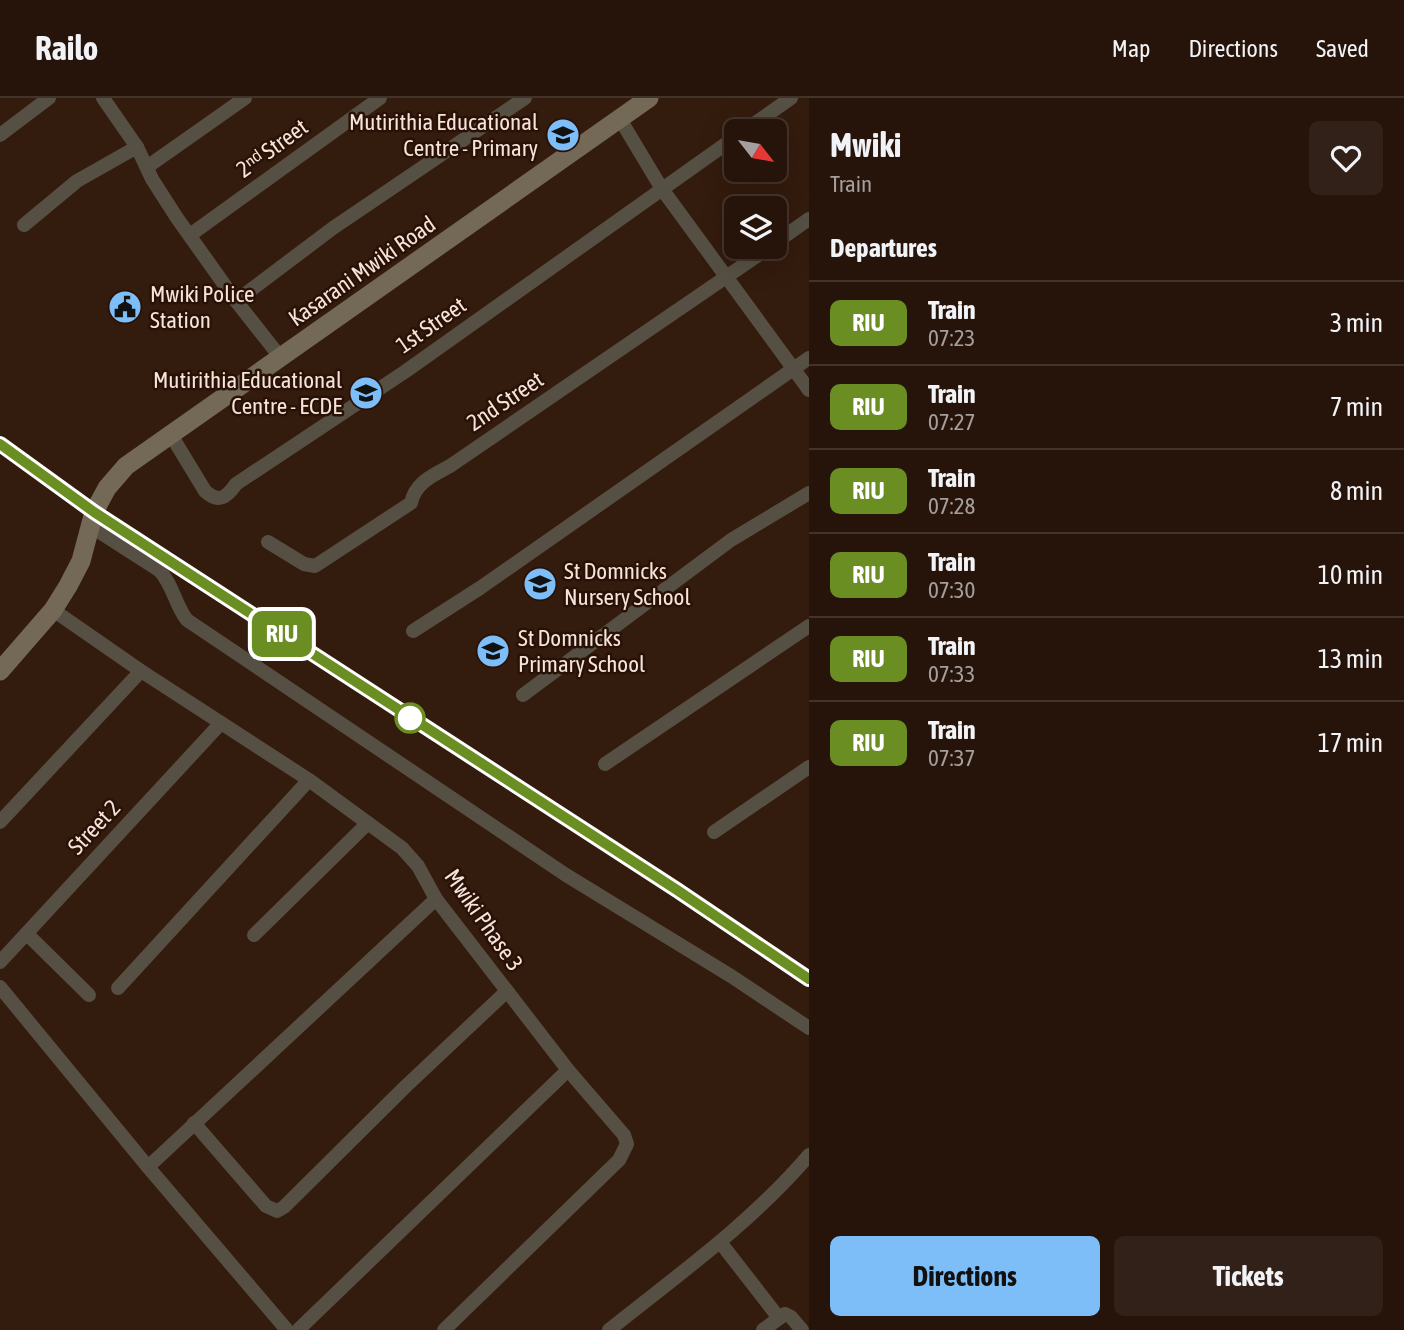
<!DOCTYPE html>
<meta charset="utf-8">
<style>
body{margin:0;font-family:"Asap Condensed",sans-serif;background:#322118;color:#f1f3f6;height:100vh;display:flex;flex-direction:column;font-size:26px;white-space:nowrap}
*{box-sizing:border-box;margin:0}
p{font-size:23px;color:#a49e9c}
.icon{flex:none;width:38px;height:38px;fill:none;stroke:currentColor;stroke-width:2;stroke-linecap:round;stroke-linejoin:round}
.map{position:relative;flex:1;overflow:hidden}
.drawer{display:flex;flex-direction:column;background:#26140a;width:595px}
.drawer>*{flex:none}
.badge{padding:0 14px;border-radius:10px;font-size:24px;line-height:46px}
.needle{width:46px;rotate:121deg}
.tools{position:absolute;left:724px;top:21px;display:grid;gap:14px}
.tools a{display:grid;place-items:center;width:63px;height:63px;border-radius:10px;background:#26140a;box-shadow:0 7px 28px #0002,0 0 0 2px #42332b;font-size:35px}
.map>.badge{position:absolute;translate:-50% -50%;box-shadow:0 0 0 4px #fff}
h2{padding:0 21px;font-size:26px;line-height:63px}
.round{display:grid;place-items:center;flex:none;width:74px;height:74px;border-radius:10px;background:#322118}
.head{display:flex;align-items:center;justify-content:space-between;height:119px;padding:0 21px}
h1{font-size:33px;font-weight:700;line-height:52px}
.button{display:flex;gap:14px;margin-top:auto;padding:14px 21px}
.button a{flex:1;height:80px;border-radius:10px;background:#7dbef9;color:#111;font-size:28px;font-weight:700;line-height:80px;text-align:center}
.button a+a{background:#322118;color:#f1f3f6}
ul{padding:0;list-style:none}
li{display:flex;align-items:center;gap:21px;height:84px;padding:0 21px;border-top:2px solid #42332b}
li div{flex:1}
li b{display:block;font-size:26px}
li em{font-style:normal}
li .badge{min-width:77px;font-weight:700;text-align:center}
header{display:flex;align-items:center;gap:42px;box-sizing:border-box;height:98px;padding:0 35px;background:#26140a;border-bottom:2px solid #42332b}
header strong{font-size:33px}
nav{display:flex;gap:38px;margin-inline-start:auto;font-size:24px}
main{display:flex;flex:1;min-height:0}
.map>svg:first-child{display:block}
</style>
<header>
<strong>Railo</strong>
<nav><a>Map</a><a>Directions</a><a>Saved</a></nav>
</header>
<main>
<div class="map">
<svg width="809" height="1232" viewBox="0 0 809 1232">
<rect width="100%" height="100%" fill="#331b0d"/>
<g fill="none" stroke-linecap="round" stroke-linejoin="round">
<g stroke="#565044" stroke-width="14">
<path d="M 103,0 L 137,49 L 152,81 L 177,120 L 236,203 L 281,260"/>
<path d="M 620,21 L 662,91 L 809,292"/>
<path d="M 744,33 L 791,0"/>
<path d="M 0,37 L 49,0"/>
<path d="M 147,69 L 245,0"/>
<path d="M 24,127 L 77,83 L 137,49"/>
<path d="M 190,137 L 380,0"/>
<path d="M 775,145 L 809,121"/>
<path d="M 236,203 L 333,130 L 525,0"/>
<path d="M 171,337 L 205,393 C 219,406 227,399 236,386 L 406,273 L 737,38"/>
<path d="M 92,429 L 159,472 C 173,486 175,507 187,522 L 566,777 L 731,878 L 809,930"/>
<path d="M 268,444 L 304,466 L 315,468 L 411,405 C 415,385 433,377 450,368 L 770,149"/>
<path d="M 53,512 L 141,573 L 309,682 L 402,750 L 418,768 L 436,801 L 568,972 L 624,1037 L 627,1046 L 619,1062 L 444,1232"/>
<path d="M 413,533 L 480,490 L 809,260"/>
<path d="M 523,597 L 731,442 L 809,395"/>
<path d="M 605,666 L 809,528"/>
<path d="M 0,724 L 141,573"/>
<path d="M 714,734 L 809,669"/>
<path d="M 27,836 L 89,897"/>
<path d="M 254,837 L 368,725"/>
<path d="M 0,864 L 221,625"/>
<path d="M 0,889 L 148,1069 L 287,1232"/>
<path d="M 118,890 L 309,682"/>
<path d="M 194,1025 L 266,1108 L 277,1113 L 284,1109 L 405,989 L 507,893"/>
<path d="M 148,1069 L 436,801"/>
<path d="M 720,1144 L 779,1220"/>
<path d="M 298,1232 L 568,972"/>
<path d="M 609,1232 C 679,1176 751,1125 809,1057"/>
<path d="M 763,1232 L 785,1216 L 791,1219 L 802,1232"/>
</g>
<path stroke="#736956" stroke-width="19" d="M 0,573 L 53,512 L 68,488 L 81,463 L 94,414 L 107,390 L 126,368 L 649,0"/>
<path stroke="#d6c4ba" stroke-width="4.5" stroke-dasharray="9 9" stroke-linecap="butt" d="M 0,346 L 94,414 L 677,792 L 809,881"/>
</g>
<g fill="none" stroke-linecap="round" stroke-linejoin="round">
<defs>
<path id="line" d="M 0,346 L 94,414 L 677,792 L 809,881"/>
</defs>
<use href="#line" stroke="#fff" stroke-width="16"/>
<use href="#line" stroke="#6b8e23" stroke-width="10"/>
</g>
<defs>
<symbol id="school-disc" viewBox="-11 -11 22 22"><circle r="9.5" fill="#7dbef9" stroke="#291105"/><path d="M0-5L7-2L0 1L-7-2ZM-4 1L0 2.5L4 1V4Q0 6-4 4Z" fill="#111"/></symbol>
<symbol id="civic-disc" viewBox="-11 -11 22 22"><circle r="9.5" fill="#7dbef9" stroke="#291105"/><path d="M-.6-6.5H3V-4.5H.6V-3L4-1V1h2V6H-6V1h2V-1L-.6-3ZM-1.2 2.5V6h2.4V2.5Z" fill="#111"/></symbol>
</defs>
<g fill-rule="evenodd">
<use href="#school-disc" x="544" y="18" width="38" height="38"/>
<use href="#civic-disc" x="106" y="190" width="38" height="38"/>
<use href="#school-disc" x="347" y="276" width="38" height="38"/>
<use href="#school-disc" x="521" y="467" width="38" height="38"/>
<use href="#school-disc" x="474" y="534" width="38" height="38"/>
</g>
<circle fill="#fff" stroke="#6b8e23" stroke-width="3.5" cx="410" cy="620" r="14"/>
<g text-anchor="middle" dominant-baseline="central" stroke-width="5" stroke-linejoin="round" paint-order="stroke">
<g font-size="23" fill="#f5e4db" stroke="#291105" text-anchor="start">
<text x="538" y="24" text-anchor="end">Mutirithia Educational<tspan x="538" dy="26">Centre - Primary</tspan></text>
<text x="150" y="196">Mwiki Police<tspan x="150" dy="26">Station</tspan></text>
<text x="342" y="282" text-anchor="end">Mutirithia Educational<tspan x="342" dy="26">Centre - ECDE</tspan></text>
<text x="564" y="473">St Domnicks<tspan x="564" dy="26">Nursery School</tspan></text>
<text x="518" y="540">St Domnicks<tspan x="518" dy="26">Primary School</tspan></text>
</g>
<g font-size="23" fill="#f5e4db" stroke="#291105">
<text transform="translate(272 50) rotate(-36)">2ⁿᵈ Street</text>
<text transform="translate(362 173) rotate(-35)">Kasarani Mwiki Road</text>
<text transform="translate(431 227) rotate(-35)">1st Street</text>
<text transform="translate(505 303) rotate(-34)">2nd Street</text>
<text transform="translate(94 729) rotate(-47)">Street 2</text>
<text transform="translate(484 822) rotate(55)">Mwiki Phase 3</text>
</g>
</g>
</svg>
<div class="tools">
<a><svg class="needle" viewBox="-14 -14 28 28"><path d="M0-13l5 13h-10z" fill="#e53935"/><path d="M0 13l5-13h-10z" fill="#a49e9c"/></svg></a>
<a><svg class="icon" aria-label="layers" viewBox="0 0 24 24"><path d="M12 4l9 5-9 5-9-5zM3 14l9 5 9-5"/></svg></a>
</div>
<b class="badge" style="left:282px;top:536px;background:#6b8e23;color:#fff">RIU</b>
</div>
<section class="drawer">
<div class="head"><div><h1>Mwiki</h1><p>Train</p></div><a class="round"><svg class="icon" aria-label="heart" viewBox="0 0 24 24"><path d="M12 20l-8-8c-3-5 5-10 8-4 3-6 11-1 8 4z"/></svg></a></div>
<h2>Departures</h2>
<ul>
<li><span class="badge" style="background:#6b8e23;color:#fff">RIU</span><div><b>Train</b><p>07:23</p></div><em>3 min</em></li>
<li><span class="badge" style="background:#6b8e23;color:#fff">RIU</span><div><b>Train</b><p>07:27</p></div><em>7 min</em></li>
<li><span class="badge" style="background:#6b8e23;color:#fff">RIU</span><div><b>Train</b><p>07:28</p></div><em>8 min</em></li>
<li><span class="badge" style="background:#6b8e23;color:#fff">RIU</span><div><b>Train</b><p>07:30</p></div><em>10 min</em></li>
<li><span class="badge" style="background:#6b8e23;color:#fff">RIU</span><div><b>Train</b><p>07:33</p></div><em>13 min</em></li>
<li><span class="badge" style="background:#6b8e23;color:#fff">RIU</span><div><b>Train</b><p>07:37</p></div><em>17 min</em></li>
</ul>
<div class="button"><a>Directions</a><a>Tickets</a></div>
</section>
</main>
